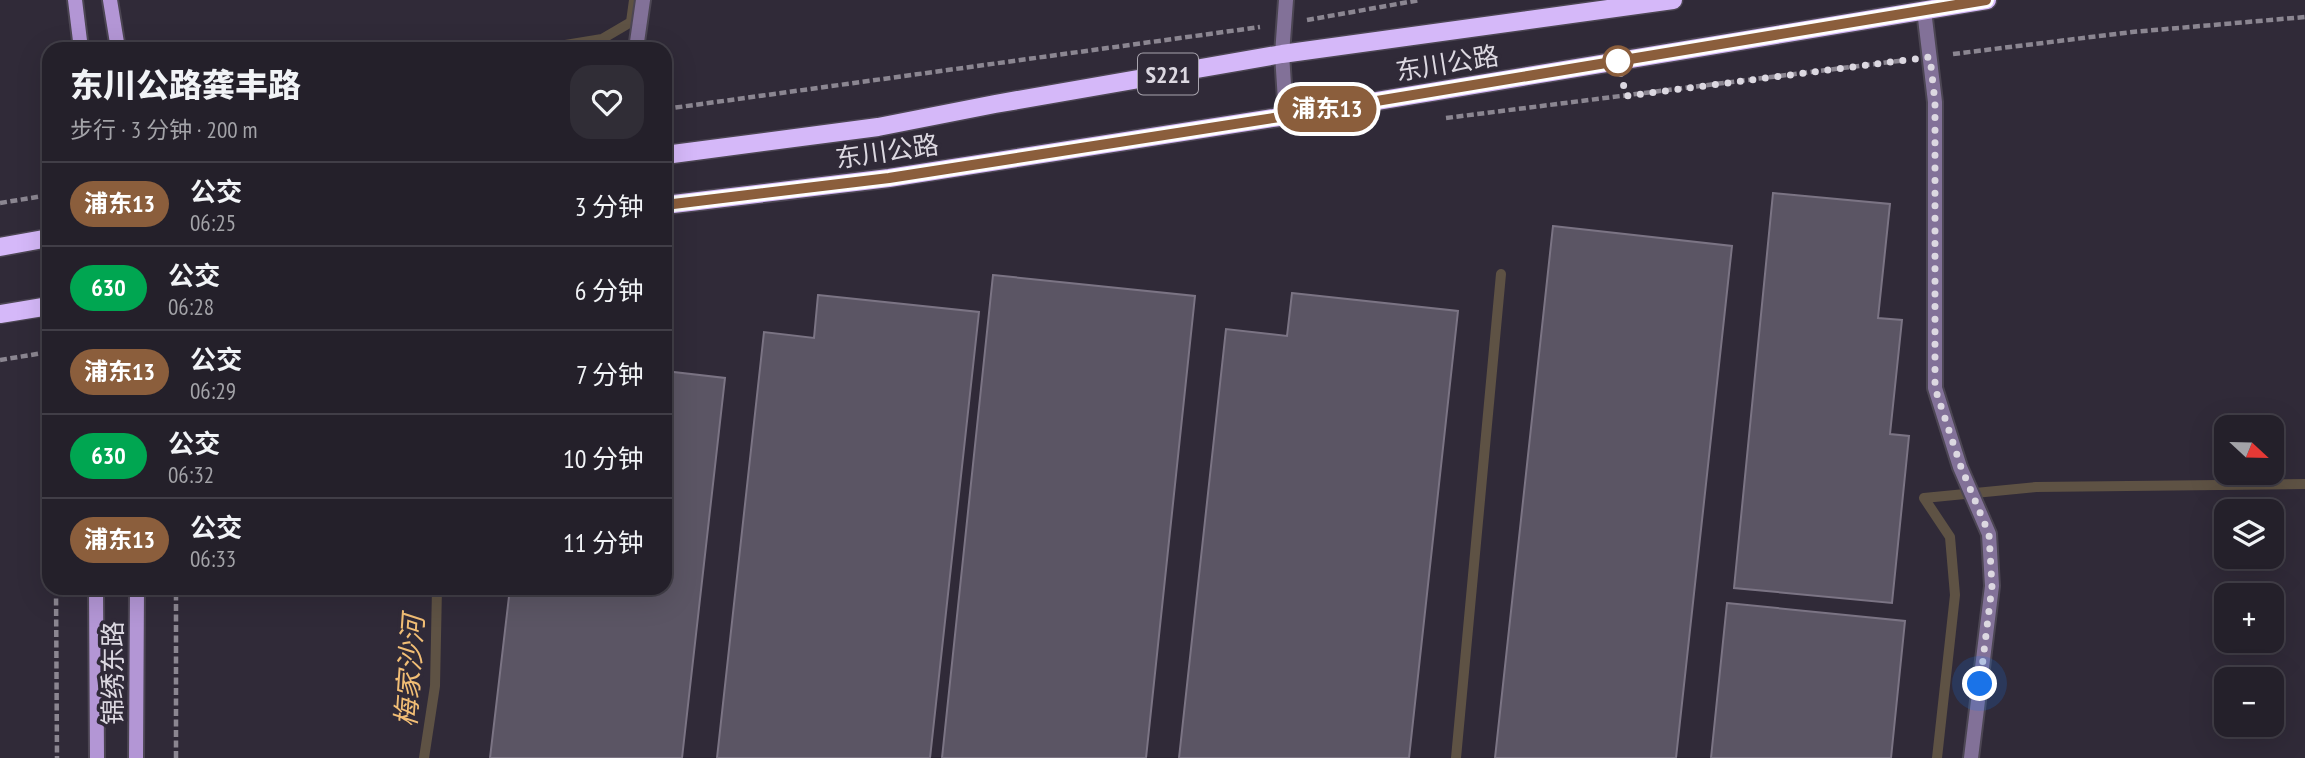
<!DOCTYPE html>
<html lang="zh">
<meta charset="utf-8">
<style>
body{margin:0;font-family:"PT Sans Narrow","Noto Sans SC",sans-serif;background:#302d36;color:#f1f3f6;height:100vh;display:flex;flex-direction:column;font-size:26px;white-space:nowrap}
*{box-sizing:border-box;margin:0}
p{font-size:23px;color:#a3a3a8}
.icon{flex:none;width:38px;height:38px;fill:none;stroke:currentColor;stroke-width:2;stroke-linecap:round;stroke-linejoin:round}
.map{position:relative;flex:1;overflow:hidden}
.details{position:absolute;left:42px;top:42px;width:630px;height:553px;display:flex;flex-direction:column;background:#24202a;border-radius:21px;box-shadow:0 7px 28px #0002,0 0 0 2px #413e47}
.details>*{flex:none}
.badge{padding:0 14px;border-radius:23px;font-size:24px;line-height:46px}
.needle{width:46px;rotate:112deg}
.fabs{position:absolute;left:2214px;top:415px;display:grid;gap:14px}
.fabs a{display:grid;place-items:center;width:70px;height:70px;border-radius:14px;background:#24202a;box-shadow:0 7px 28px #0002,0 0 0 2px #413e47;font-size:35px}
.you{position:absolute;width:35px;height:35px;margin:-18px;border:5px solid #fff;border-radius:50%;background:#1a73e8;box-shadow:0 0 0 10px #1a73e833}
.map>.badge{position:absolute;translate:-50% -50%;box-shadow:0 0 0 4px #fff}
.round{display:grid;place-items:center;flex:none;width:74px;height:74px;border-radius:21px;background:#302d36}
.summary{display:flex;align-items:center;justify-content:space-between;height:119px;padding:0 28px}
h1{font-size:33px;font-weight:800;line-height:52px}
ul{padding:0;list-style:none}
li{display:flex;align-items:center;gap:21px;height:84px;padding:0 28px;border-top:2px solid #413e47}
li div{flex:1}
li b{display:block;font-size:26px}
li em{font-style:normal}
li .badge{min-width:77px;font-weight:700;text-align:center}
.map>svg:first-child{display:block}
</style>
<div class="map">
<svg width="2305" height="758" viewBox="0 0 2305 758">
<rect width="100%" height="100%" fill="#302a38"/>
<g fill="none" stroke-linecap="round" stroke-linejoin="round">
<g stroke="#5e5244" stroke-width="10">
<path d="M 541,49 L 602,39 L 631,22 L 634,0"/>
<path d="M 424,758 L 435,686 L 437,588"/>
<path d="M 1456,758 L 1501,274"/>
<path d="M 1937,758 L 1955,595 L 1950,537 L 1924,498 L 2036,487 L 2305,484"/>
</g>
</g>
<g fill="#5b5564" stroke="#7b7484" stroke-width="2">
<path d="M 1773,193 L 1890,204 L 1878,318 L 1902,320 L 1890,434 L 1909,436 L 1892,603 L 1734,588 Z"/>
<path d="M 1553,226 L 1732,246 L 1676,758 L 1495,758 Z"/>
<path d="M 993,275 L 1195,296 L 1146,758 L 942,758 Z"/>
<path d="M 1292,293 L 1458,311 L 1409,758 L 1179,758 L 1226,329 L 1287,336 Z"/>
<path d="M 818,295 L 979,312 L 930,758 L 717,758 L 764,332 L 814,338 Z"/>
<path d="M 665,371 L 725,378 L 682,758 L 490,758 L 510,588 L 665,588 Z"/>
<path d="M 1727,603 L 1905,621 L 1891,758 L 1711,758 Z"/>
</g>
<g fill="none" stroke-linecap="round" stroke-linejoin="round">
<defs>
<g id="service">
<path d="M 1924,10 L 1935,102 L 1935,388 L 1960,467 L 1989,534 L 1992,586 L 1971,758"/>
<path d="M 636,49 L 643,0"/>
</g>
<path id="minor" d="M 1286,116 L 1282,54 L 1286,0"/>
<g id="secondary">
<path d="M 75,0 L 81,49"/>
<path d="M 110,0 L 118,49"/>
<path d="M 96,588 L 97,758"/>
<path d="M 136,758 L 137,588"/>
</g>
<g id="primary">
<path d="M 665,155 L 878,127 L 995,104 L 1282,54 L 1673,0"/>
<path d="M 665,205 L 889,178 L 1286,116 L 1987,0"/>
<path d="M 0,247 L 49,238"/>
<path d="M 0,314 L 49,306"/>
</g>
</defs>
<use href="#service" stroke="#4c4653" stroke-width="18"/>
<use href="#minor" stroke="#4c4653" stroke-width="18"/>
<use href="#secondary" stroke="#4c4653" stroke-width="18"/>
<use href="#primary" stroke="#4c4653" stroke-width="21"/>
<g stroke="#8b8691" stroke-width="4.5" stroke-dasharray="7 3.5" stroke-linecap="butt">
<path d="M 1307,20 L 1420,0"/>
<path d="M 1953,54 L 2132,32 L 2305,17"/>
<path d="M 665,109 L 1260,27"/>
<path d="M 1446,118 L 1906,60"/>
<path d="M 0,203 L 49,195"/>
<path d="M 0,360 L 49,352"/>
<path d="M 56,588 L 57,758"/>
<path d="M 176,758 L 176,588"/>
</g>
<use href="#service" stroke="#827198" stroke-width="14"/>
<use href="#minor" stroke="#827198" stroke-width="14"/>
<use href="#secondary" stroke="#b396d5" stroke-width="14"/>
<use href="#primary" stroke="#d5b8f9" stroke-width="18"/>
</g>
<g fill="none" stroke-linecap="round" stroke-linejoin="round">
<defs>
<path id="line" d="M 665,205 L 889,178 L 1286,116 L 1986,0"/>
</defs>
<use href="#line" stroke="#fff" stroke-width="16"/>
<use href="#line" stroke="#8b5e3c" stroke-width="10"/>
<path stroke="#dcd8e1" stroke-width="7" stroke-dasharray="0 12.6" d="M 1618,61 L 1626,96 L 1930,57 L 1935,102 L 1935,388 L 1961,467 L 1989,534 L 1992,586 L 1980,684"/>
</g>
<circle fill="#fff" stroke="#8b5e3c" stroke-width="3.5" cx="1618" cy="61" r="14"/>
<g text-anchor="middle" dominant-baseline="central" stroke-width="7" stroke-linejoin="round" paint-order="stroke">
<rect fill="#302a38" stroke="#a8a4ae" stroke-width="2" x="1138" y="53.5" width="60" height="41" rx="5"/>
<g font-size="24" font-weight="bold" fill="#dcd8e1">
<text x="1168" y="74">S221</text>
</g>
<g font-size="26" fill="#dcd8e1" stroke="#302a38">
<text transform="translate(1447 63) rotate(-9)">东川公路</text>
<text transform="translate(887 151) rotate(-8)">东川公路</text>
<text transform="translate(112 673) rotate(-90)">锦绣东路</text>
</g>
<g font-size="28" font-style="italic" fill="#f2be75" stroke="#302a38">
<text transform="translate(409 671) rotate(-86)">梅家沙河</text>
</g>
</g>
</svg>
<div class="fabs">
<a><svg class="needle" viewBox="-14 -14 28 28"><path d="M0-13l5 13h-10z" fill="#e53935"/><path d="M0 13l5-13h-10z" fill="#a3a3a8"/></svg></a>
<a><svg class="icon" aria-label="layers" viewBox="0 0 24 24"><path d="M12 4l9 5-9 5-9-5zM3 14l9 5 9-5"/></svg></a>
<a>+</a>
<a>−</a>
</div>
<div class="you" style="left:1980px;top:684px"></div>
<b class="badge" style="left:1327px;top:109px;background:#8b5e3c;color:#fff">浦东13</b>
<section class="details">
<div class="summary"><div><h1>东川公路龚丰路</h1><p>步行 · 3 分钟 · 200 m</p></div><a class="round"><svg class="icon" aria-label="heart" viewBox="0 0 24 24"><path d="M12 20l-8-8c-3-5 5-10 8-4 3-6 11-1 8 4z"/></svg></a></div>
<ul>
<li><span class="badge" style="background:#8b5e3c;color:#fff">浦东13</span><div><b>公交</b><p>06:25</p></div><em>3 分钟</em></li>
<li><span class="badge" style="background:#00a651;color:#fff">630</span><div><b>公交</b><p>06:28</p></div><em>6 分钟</em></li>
<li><span class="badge" style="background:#8b5e3c;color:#fff">浦东13</span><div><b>公交</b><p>06:29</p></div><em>7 分钟</em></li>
<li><span class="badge" style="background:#00a651;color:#fff">630</span><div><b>公交</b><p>06:32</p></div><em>10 分钟</em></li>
<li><span class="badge" style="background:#8b5e3c;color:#fff">浦东13</span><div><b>公交</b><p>06:33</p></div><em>11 分钟</em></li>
</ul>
</section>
</div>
